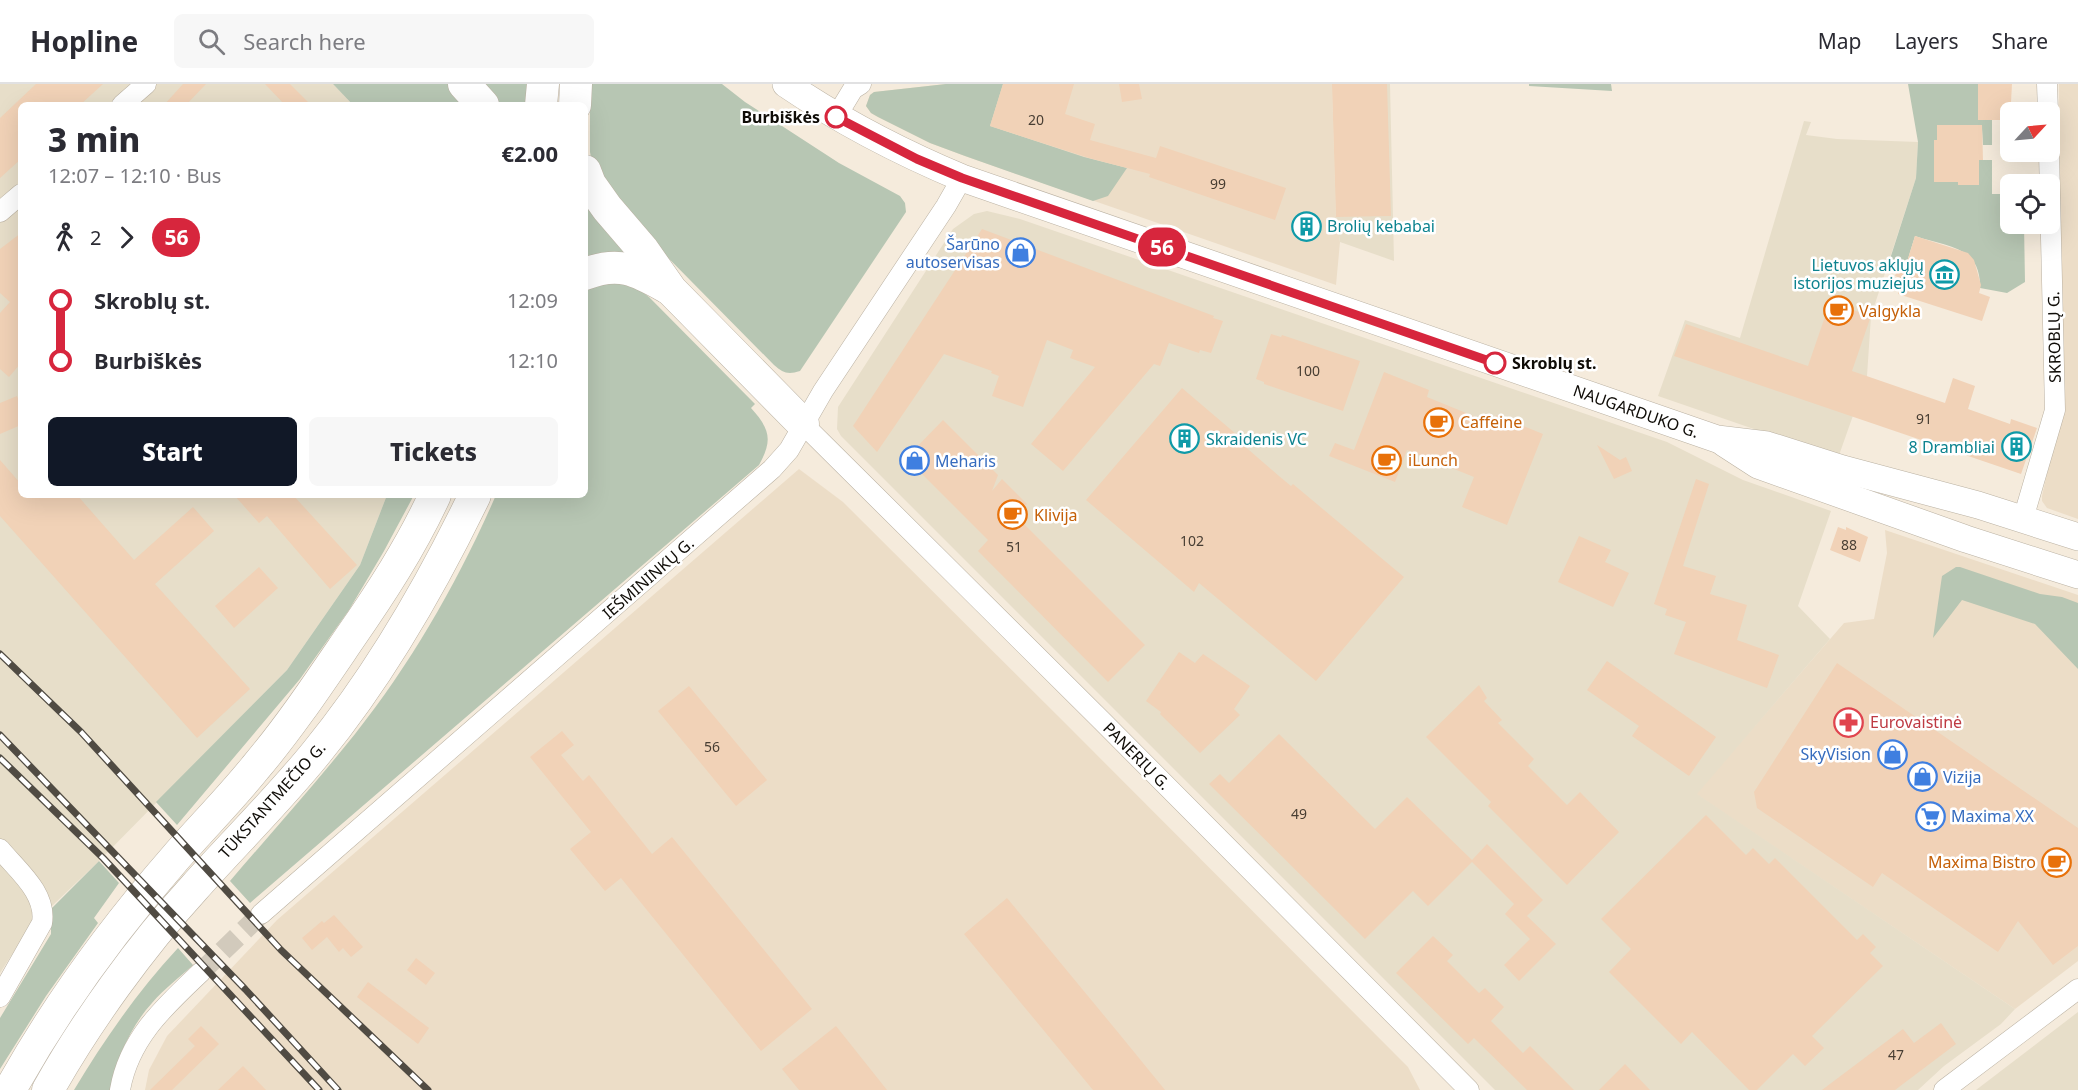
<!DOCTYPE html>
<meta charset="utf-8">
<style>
body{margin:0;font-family:"Noto Sans",sans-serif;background:#f7f7f7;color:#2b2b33;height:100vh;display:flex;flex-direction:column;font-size:22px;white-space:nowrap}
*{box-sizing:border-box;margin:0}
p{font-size:20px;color:#7c7c81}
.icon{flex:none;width:33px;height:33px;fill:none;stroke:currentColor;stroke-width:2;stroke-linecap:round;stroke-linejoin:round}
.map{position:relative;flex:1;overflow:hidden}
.panel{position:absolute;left:18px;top:18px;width:570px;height:396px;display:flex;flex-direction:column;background:#fff;border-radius:9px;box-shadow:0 6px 24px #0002}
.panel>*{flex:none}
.badge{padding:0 12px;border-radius:20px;font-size:21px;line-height:39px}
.needle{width:39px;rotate:64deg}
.tools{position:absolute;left:2000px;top:18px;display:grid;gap:12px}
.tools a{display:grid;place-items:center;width:60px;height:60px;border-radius:9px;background:#fff;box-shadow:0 6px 24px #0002;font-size:30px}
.map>.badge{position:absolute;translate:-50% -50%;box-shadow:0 0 0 3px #fff}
.legs{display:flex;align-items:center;gap:9px;height:66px;padding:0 30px;font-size:20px}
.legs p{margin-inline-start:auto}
.head{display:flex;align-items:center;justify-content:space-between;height:102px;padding:0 30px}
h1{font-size:33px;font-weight:800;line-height:45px}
.cta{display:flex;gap:12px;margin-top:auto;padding:12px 30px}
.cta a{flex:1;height:69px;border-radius:9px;background:#111827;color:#fff;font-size:24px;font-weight:800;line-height:69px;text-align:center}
.cta a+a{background:#f7f7f7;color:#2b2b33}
ul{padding:0 30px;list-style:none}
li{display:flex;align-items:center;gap:21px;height:60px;font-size:22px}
li i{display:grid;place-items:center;width:9px;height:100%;margin:0 8px;background:currentColor}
li i::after{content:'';width:15px;height:15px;margin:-8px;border:4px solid;border-radius:50%;background:#fff}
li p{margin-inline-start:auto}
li:first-child i{background:linear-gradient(#0000 50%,currentColor 0)}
li:last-child i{background:linear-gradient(currentColor 50%,#0000 0)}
header{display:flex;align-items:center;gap:36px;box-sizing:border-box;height:84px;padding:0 30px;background:#fff;border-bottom:2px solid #e1e1e2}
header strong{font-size:28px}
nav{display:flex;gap:33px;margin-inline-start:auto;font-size:21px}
.search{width:420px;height:54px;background:#f7f7f7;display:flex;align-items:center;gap:15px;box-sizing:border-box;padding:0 21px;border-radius:9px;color:#7c7c81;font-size:22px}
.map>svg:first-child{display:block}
</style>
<header>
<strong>Hopline</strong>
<div class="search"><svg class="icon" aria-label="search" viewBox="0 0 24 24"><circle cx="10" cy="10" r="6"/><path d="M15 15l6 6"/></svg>Search here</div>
<nav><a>Map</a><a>Layers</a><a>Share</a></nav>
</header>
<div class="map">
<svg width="2078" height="1006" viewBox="0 0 2078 1006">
<rect width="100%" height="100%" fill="#f5ebdc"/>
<g fill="#ecddc7">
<path d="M 946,0 L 1332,0 L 1336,133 L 1340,158 L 1336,201 L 965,72 L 930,59 L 878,33 L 871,29 L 866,22 L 870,11 L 874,8 Z"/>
<path d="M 2059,0 L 2078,0 L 2078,435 L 2047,424 L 2042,417 L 2042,412 L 2062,324 Z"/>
<path d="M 799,385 L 843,418 L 1063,637 L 1408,983 L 1420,1006 L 145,1006 L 149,986 L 167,952 L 277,836 Z"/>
<path d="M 1885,446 L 2078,511 L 2078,877 L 2015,925 L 1696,710 L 1844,539 L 1874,535 L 1887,469 Z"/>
</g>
<g fill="#e7dec9">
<path d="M 0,0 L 333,0 L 353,21 L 21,21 L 21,411 L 387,411 L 360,481 L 287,586 L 99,777 L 29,844 L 0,889 Z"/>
<path d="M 1332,0 L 1390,0 L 1394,177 L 1340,158 L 1336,133 Z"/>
<path d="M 1804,37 L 1811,38 L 1806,51 L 1837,55 L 1918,58 L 1916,94 L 1871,232 L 1867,292 L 1838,374 L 1658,312 L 1685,236 L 1740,254 Z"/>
<path d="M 987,127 L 1020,135 L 1667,358 L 1743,396 L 1831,427 L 1798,522 L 1830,555 L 1697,710 L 2015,925 L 2001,940 L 1944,982 L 1918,1006 L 1495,1006 L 841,352 L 837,345 L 838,323 L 953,145 L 974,130 Z"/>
<path d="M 2078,928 L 2078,1006 L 1976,1006 Z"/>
</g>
<g fill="#b7c6b3">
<path d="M 333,0 L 448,0 L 467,21 L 353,21 Z"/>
<path d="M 479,0 L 528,0 L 526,21 L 498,21 Z"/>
<path d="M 590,0 L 722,0 L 745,18 L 839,79 L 900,112 L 905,119 L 906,128 L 800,287 C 788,291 783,289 774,281 L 613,118 L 593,84 L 590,68 Z"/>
<path d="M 946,0 L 1003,0 L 990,42 L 1084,73 L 1127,84 L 1108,112 L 1093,117 L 965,72 L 930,59 L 878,33 L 871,29 L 866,22 L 870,11 L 874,8 Z"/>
<path d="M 1529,0 L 1611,0 L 1612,7 L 1529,2 Z"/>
<path d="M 1908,0 L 1978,0 L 1978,35 L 1992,36 L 1992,61 L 1983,61 L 1982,45 L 1937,41 L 1937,56 L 1934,56 L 1934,97 L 1958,98 L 1958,101 L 1979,101 L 1979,76 L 1992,76 L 1992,110 L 2010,110 L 2010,140 L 2024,140 L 2025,198 L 2007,209 L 1980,204 C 1981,162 1948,163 1915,152 L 1906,181 L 1890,175 L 1916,94 L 1918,58 Z"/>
<path d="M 585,121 L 642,179 L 585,177 Z"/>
<path d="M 611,195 L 636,203 L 649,213 L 755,320 L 751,324 C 770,345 773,356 759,381 L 250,819 L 230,797 C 272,748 315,700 355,650 C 412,578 459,496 496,411 L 585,411 L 585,201 Z"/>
<path d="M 387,411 L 414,411 L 384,467 L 349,526 L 300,595 L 177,741 L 156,718 L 287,586 L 360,481 Z"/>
<path d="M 1956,483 L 1960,483 L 2040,510 L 2062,513 L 2078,519 L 2078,585 L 2035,540 L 1962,516 L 1933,554 L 1942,492 Z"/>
<path d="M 99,777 L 119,799 L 94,834 L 98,839 L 46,912 L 0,985 L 0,934 L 51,850 L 51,825 Z"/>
<path d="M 178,864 L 193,881 C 180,893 164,905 152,919 C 130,943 117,975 110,1006 L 74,1006 C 104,956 138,907 178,864 Z"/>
</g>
<g fill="#f1d2b7">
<path d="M 36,0 L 103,0 L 80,21 L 21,21 L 21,75 L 0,94 L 0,34 Z"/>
<path d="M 183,0 L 206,0 L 186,21 L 164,21 Z"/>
<path d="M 265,0 L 290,0 L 311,21 L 285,21 Z"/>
<path d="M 1003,0 L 1074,0 L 1065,30 L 1095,40 L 1090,56 L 1156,74 L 1160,62 L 1286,104 L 1275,136 L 1149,93 L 1150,90 L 1089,74 L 990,42 Z"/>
<path d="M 1119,0 L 1139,0 L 1142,15 L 1122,18 Z"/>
<path d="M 1332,0 L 1387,0 L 1391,132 L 1336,133 Z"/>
<path d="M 1978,0 L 2012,0 L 2010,36 L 1978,36 Z"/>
<path d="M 1937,41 L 1982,41 L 1983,76 L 1979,76 L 1979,101 L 1958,101 L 1958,98 L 1934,98 L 1934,56 L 1937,56 Z"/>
<path d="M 982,145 L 1214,232 L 1213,234 L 1223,237 L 1211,269 L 1200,266 L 1199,269 L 1169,259 L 1160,282 L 1154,280 L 1063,387 L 1031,360 L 1095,283 L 1070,274 L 1073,266 L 1047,256 L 1023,323 L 992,312 L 999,292 L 991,289 L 992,287 L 944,270 L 877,368 L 853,342 Z"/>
<path d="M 21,149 L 21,279 L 9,293 L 0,285 L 0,229 L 10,218 L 0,209 L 0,165 Z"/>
<path d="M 1915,152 L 1968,169 L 1974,176 L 1981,201 L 1979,209 L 1990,213 L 1982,237 L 1898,210 L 1903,195 L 1895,192 L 1900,179 L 1906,181 Z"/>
<path d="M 1830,218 L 1871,232 L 1852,287 L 1945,319 L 1953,294 L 1975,302 L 1968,325 L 2010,340 L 2011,335 L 2037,344 L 2021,390 L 1674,272 L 1686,240 L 1808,282 Z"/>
<path d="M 1271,250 L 1281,253 L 1282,251 L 1360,277 L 1343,327 L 1264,300 L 1264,298 L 1256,295 Z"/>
<path d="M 1384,288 L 1429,306 L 1427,313 L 1493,340 L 1496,331 L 1543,350 L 1507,441 L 1462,423 L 1474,393 L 1407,366 L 1395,398 L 1329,372 L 1335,359 L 1354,366 Z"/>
<path d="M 1182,304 L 1236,350 L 1234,353 L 1279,392 L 1291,402 L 1293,400 L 1404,493 L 1316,597 L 1199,499 L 1194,508 L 1086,416 Z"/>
<path d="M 17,312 L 21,323 L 21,341 L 0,350 L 0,319 Z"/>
<path d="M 943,336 L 998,391 L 992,407 L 1002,395 L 1027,420 L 1015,431 L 1145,561 L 1108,598 L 978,467 L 988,456 L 906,374 Z"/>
<path d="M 1597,361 L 1620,376 L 1626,373 L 1632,387 L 1614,395 Z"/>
<path d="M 0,376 L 21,400 L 21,411 L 77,411 L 134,476 L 193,423 L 214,447 L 155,500 L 250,605 L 197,654 L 0,432 Z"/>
<path d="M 1696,395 L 1709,400 L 1683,482 L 1716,492 L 1710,510 L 1747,521 L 1737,556 L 1779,571 L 1767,604 L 1674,570 L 1686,538 L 1665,531 L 1667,525 L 1654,520 Z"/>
<path d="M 234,411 L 293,411 L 357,481 L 330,505 L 267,432 L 259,439 Z"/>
<path d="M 1838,443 L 1846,446 L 1846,443 L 1868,453 L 1860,478 L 1830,466 Z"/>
<path d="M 1579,452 L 1611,466 L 1605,478 L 1629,489 L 1613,523 L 1558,498 Z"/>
<path d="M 259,483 L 278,504 L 234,544 L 215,522 Z"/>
<path d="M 1179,568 L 1195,579 L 1203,570 L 1250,602 L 1234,625 L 1240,631 L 1200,669 L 1160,630 L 1161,628 L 1146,617 Z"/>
<path d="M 1607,577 L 1716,653 L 1689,692 L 1632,652 L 1639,642 L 1587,606 Z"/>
<path d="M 1837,579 L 2078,744 L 2078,862 L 2053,881 L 2018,837 L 1998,868 L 1882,789 L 1873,803 L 1757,724 L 1754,708 Z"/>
<path d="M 1479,601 L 1487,614 L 1484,617 L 1502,636 L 1498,639 L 1534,675 L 1528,682 L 1567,721 L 1580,708 L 1619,748 L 1567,801 L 1488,722 L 1491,718 L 1426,653 Z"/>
<path d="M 689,602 L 767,696 L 736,722 L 658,627 Z"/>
<path d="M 562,647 L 574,661 L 561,671 L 583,697 L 589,691 L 652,770 L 672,753 L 812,925 L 761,967 L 621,794 L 605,807 L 570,765 L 591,748 L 530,673 Z"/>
<path d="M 1279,650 L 1375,745 L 1407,713 L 1472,776 L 1487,760 L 1543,816 L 1527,832 L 1556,860 L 1519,897 L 1504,881 L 1530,855 L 1505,830 L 1514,820 L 1472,778 L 1428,822 L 1413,807 L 1365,855 L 1209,700 L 1220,690 L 1229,699 Z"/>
<path d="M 1706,731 L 1746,771 L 1753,764 L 1769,780 L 1775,774 L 1857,856 L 1863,850 L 1876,863 L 1870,869 L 1883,882 L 1812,952 L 1824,964 L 1805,982 L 1793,970 L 1757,1006 L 1749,1006 L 1692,948 L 1681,960 L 1609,888 L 1631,865 L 1601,835 Z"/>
<path d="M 1007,814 L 1121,952 L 1165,1006 L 1093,1006 L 964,850 Z"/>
<path d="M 334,831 L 363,863 L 351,873 L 343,864 L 339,868 L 327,853 L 312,866 L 302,854 L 322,837 L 324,839 Z"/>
<path d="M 1433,852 L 1453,871 L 1447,877 L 1479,909 L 1485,904 L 1504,923 L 1491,937 L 1523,969 L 1530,962 L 1574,1006 L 1527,1006 L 1474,954 L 1468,960 L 1396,889 Z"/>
<path d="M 416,874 L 435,889 L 426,901 L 407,886 Z"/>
<path d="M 368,898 L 429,944 L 418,960 L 357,913 Z"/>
<path d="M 1941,939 L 1956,960 L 1895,1006 L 1822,1006 L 1903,945 L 1914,959 Z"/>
<path d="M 201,942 L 219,960 L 172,1006 L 150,1006 L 195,962 L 188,955 Z"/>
<path d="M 836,942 L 887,1006 L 799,1006 L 782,985 Z"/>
<path d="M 1625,980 L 1650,1006 L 1599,1006 Z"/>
<path d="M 243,982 L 266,1006 L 218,1006 Z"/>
</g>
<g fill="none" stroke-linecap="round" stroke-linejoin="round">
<path stroke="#d2cabc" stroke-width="20" stroke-dasharray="20 10" stroke-linecap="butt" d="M 201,888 L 261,830"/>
<defs>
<g id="minor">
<path d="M 2047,0 L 2048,28"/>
<path d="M 122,21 L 146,0"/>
<path d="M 836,33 L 853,5 L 861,0"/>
<path d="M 0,128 L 21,110"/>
<path d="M 803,340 L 1102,637 L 1469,1006"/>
<path d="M 2023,435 L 2055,326 L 2049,68"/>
<path d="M 0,765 C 17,786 47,809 42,839 L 0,913"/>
<path d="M 261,830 L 772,385 L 789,366 L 823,307 L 946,122 L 962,94"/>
<path d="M 120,1006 C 129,954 165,922 201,888"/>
<path d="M 1944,1006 L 2078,905"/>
</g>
<g id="secondary">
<path d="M 786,0 C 842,38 900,68 962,94 L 1717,355 L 1767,361 L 1843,385 L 1978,421 L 2078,453"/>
<path d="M 1724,359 L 1758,381 L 1966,455 L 2078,491"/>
</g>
<g id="trunk">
<path d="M 464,0 L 483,21"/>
<path d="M 541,21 L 543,0"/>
<path d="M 575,21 L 576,0"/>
<path d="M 585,87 L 590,100 L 607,124 L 643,166 L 671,206 L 803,340"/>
<path d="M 585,190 C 620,176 638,187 668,204"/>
<path d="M 10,1006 C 56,923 114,844 176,773 C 202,743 230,715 255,684 C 289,644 319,599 349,555 C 381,509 411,463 435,411"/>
<path d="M 48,1006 C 86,938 141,862 194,804 C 234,759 278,716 316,669 C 380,591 431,502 475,411"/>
</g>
</defs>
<use href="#minor" stroke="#bab1a2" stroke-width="21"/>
<use href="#secondary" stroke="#bab1a2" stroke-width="28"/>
<use href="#trunk" stroke="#bab1a2" stroke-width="33"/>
<use href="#minor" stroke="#fff" stroke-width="20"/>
<use href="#secondary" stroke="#fff" stroke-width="27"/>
<use href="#trunk" stroke="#fff" stroke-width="32"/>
<defs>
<g id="rail">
<path d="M 0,570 L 81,648 L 281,866 L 428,1006"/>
<path d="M 0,651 L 245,905 L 338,1006"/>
<path d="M 0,674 L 103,774 L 319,1006"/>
</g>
</defs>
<use href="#rail" stroke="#504b43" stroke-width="7"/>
<use href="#rail" stroke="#fff" stroke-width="4.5" stroke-dasharray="14" stroke-linecap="butt"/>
</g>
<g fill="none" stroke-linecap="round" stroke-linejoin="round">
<defs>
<path id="line-1" d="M 836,33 L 917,75 L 962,94 L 1495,279"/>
</defs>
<use href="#line-1" stroke="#fff" stroke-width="14"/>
<use href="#line-1" stroke="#d7263d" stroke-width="9"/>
</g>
<defs>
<symbol id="building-ring" viewBox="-11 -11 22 22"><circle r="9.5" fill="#fff" stroke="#0f9aa8" stroke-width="1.5"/><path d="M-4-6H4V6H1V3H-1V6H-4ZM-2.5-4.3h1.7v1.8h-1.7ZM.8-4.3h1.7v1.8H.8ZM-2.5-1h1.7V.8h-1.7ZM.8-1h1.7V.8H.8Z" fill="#0f9aa8"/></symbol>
<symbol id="shop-ring" viewBox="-11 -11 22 22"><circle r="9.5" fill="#fff" stroke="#3f7fe0" stroke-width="1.5"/><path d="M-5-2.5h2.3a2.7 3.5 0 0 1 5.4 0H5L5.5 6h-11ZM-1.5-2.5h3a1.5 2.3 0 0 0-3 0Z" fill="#3f7fe0"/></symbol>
<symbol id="museum-ring" viewBox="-11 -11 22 22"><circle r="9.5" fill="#fff" stroke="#0f9aa8" stroke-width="1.5"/><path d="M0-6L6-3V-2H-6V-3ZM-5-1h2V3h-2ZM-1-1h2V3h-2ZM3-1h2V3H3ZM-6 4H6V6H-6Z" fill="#0f9aa8"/></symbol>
<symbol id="cafe-ring" viewBox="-11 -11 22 22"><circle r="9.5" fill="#fff" stroke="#e8710a" stroke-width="1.5"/><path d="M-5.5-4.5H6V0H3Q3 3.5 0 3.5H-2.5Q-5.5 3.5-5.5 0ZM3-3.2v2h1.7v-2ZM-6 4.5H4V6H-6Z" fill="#e8710a"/></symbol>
<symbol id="pharmacy-ring" viewBox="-11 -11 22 22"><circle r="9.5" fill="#fff" stroke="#e0444e" stroke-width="1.5"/><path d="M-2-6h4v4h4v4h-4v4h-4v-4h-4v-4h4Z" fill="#e0444e"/></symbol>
<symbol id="supermarket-ring" viewBox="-11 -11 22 22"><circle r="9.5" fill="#fff" stroke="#3f7fe0" stroke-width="1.5"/><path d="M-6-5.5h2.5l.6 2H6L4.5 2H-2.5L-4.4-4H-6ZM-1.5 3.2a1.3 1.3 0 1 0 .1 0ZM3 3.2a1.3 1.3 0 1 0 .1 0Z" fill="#3f7fe0"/></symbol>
</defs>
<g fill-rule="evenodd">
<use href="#building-ring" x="1290" y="126" width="33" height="33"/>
<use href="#shop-ring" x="1004" y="152" width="33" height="33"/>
<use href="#museum-ring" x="1928" y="174" width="33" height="33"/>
<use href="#cafe-ring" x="1822" y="210" width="33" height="33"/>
<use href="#cafe-ring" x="1422" y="322" width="33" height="33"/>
<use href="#building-ring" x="1168" y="338" width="33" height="33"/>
<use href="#building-ring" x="2000" y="346" width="33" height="33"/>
<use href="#cafe-ring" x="1370" y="360" width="33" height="33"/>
<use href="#shop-ring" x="898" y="360" width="33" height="33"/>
<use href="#cafe-ring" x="996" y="414" width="33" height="33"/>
<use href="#pharmacy-ring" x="1832" y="622" width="33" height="33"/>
<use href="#shop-ring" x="1876" y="654" width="33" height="33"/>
<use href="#shop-ring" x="1906" y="676" width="33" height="33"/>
<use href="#supermarket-ring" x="1914" y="716" width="33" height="33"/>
<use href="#cafe-ring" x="2040" y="762" width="33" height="33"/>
</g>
<g fill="#fff" stroke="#d7263d" stroke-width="3">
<circle cx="836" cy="33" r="10"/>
<circle cx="1495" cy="279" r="10"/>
</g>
<g text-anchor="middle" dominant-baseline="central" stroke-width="5" stroke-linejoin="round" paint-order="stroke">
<g font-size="14" fill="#483e33">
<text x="1036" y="35">20</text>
<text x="1218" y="99">99</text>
<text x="1308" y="286">100</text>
<text x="1924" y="334">91</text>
<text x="1192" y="456">102</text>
<text x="1849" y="460">88</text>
<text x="1014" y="462">51</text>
<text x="712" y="662">56</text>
<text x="1299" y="729">49</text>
<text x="1896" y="970">47</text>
</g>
<g font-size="16" font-weight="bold" fill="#0f0c07" stroke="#fff" text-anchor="end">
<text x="820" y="33">Burbiškės</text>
<text x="1512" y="279" text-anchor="start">Skroblų st.</text>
</g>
<g font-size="16" fill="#0d838f" stroke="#fff" text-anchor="start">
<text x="1327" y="142">Brolių kebabai</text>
<text x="1924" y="181" text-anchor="end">Lietuvos aklųjų<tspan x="1924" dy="18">istorijos muziejus</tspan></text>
<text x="1206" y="355">Skraidenis VC</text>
<text x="1995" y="363" text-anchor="end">8 Drambliai</text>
</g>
<g font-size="16" fill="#366cbe" stroke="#fff" text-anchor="start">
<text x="1000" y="160" text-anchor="end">Šarūno<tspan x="1000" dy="18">autoservisas</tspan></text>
<text x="935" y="377">Meharis</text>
<text x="1871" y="670" text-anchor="end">SkyVision</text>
<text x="1943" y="693">Vizija</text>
<text x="1951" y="732">Maxima XX</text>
</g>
<g font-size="16" fill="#c56008" stroke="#fff" text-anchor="start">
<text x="1859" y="227">Valgykla</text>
<text x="1460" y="338">Caffeine</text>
<text x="1408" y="376">iLunch</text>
<text x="1034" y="431">Klivija</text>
<text x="2036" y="778" text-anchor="end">Maxima Bistro</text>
</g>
<g font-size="16" fill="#0f0c07" stroke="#fff">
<text transform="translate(2054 253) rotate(-91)">SKROBLŲ G.</text>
<text transform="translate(1636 327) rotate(19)">NAUGARDUKO G.</text>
<text transform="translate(648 494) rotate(-41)">IEŠMININKŲ G.</text>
<text transform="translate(1137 672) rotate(45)">PANERIŲ G.</text>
<text transform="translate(272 716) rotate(-48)">TŪKSTANTMEČIO G.</text>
</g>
<g font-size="16" fill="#be3a42" stroke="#fff" text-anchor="start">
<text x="1870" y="638">Eurovaistinė</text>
</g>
</g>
</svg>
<div class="tools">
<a><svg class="needle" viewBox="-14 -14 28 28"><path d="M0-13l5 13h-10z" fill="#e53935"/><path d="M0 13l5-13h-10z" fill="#7c7c81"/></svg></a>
<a><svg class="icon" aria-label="locate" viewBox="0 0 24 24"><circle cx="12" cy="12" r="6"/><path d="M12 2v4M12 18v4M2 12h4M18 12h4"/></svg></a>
</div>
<b class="badge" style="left:1162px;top:163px;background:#d7263d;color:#fff">56</b>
<section class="panel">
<div class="head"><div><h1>3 min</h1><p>12:07 – 12:10 · Bus</p></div><b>€2.00</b></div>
<div class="legs"><svg class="icon" aria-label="walk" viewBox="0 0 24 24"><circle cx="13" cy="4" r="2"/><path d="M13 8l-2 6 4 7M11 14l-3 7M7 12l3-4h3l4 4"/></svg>2<svg class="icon" aria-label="forward" viewBox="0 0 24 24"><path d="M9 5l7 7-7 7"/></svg><b class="badge" style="background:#d7263d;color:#fff">56</b></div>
<ul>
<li><i style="color:#d7263d"></i><b>Skroblų st.</b><p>12:09</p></li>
<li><i style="color:#d7263d"></i><b>Burbiškės</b><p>12:10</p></li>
</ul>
<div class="cta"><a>Start</a><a>Tickets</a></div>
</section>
</div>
